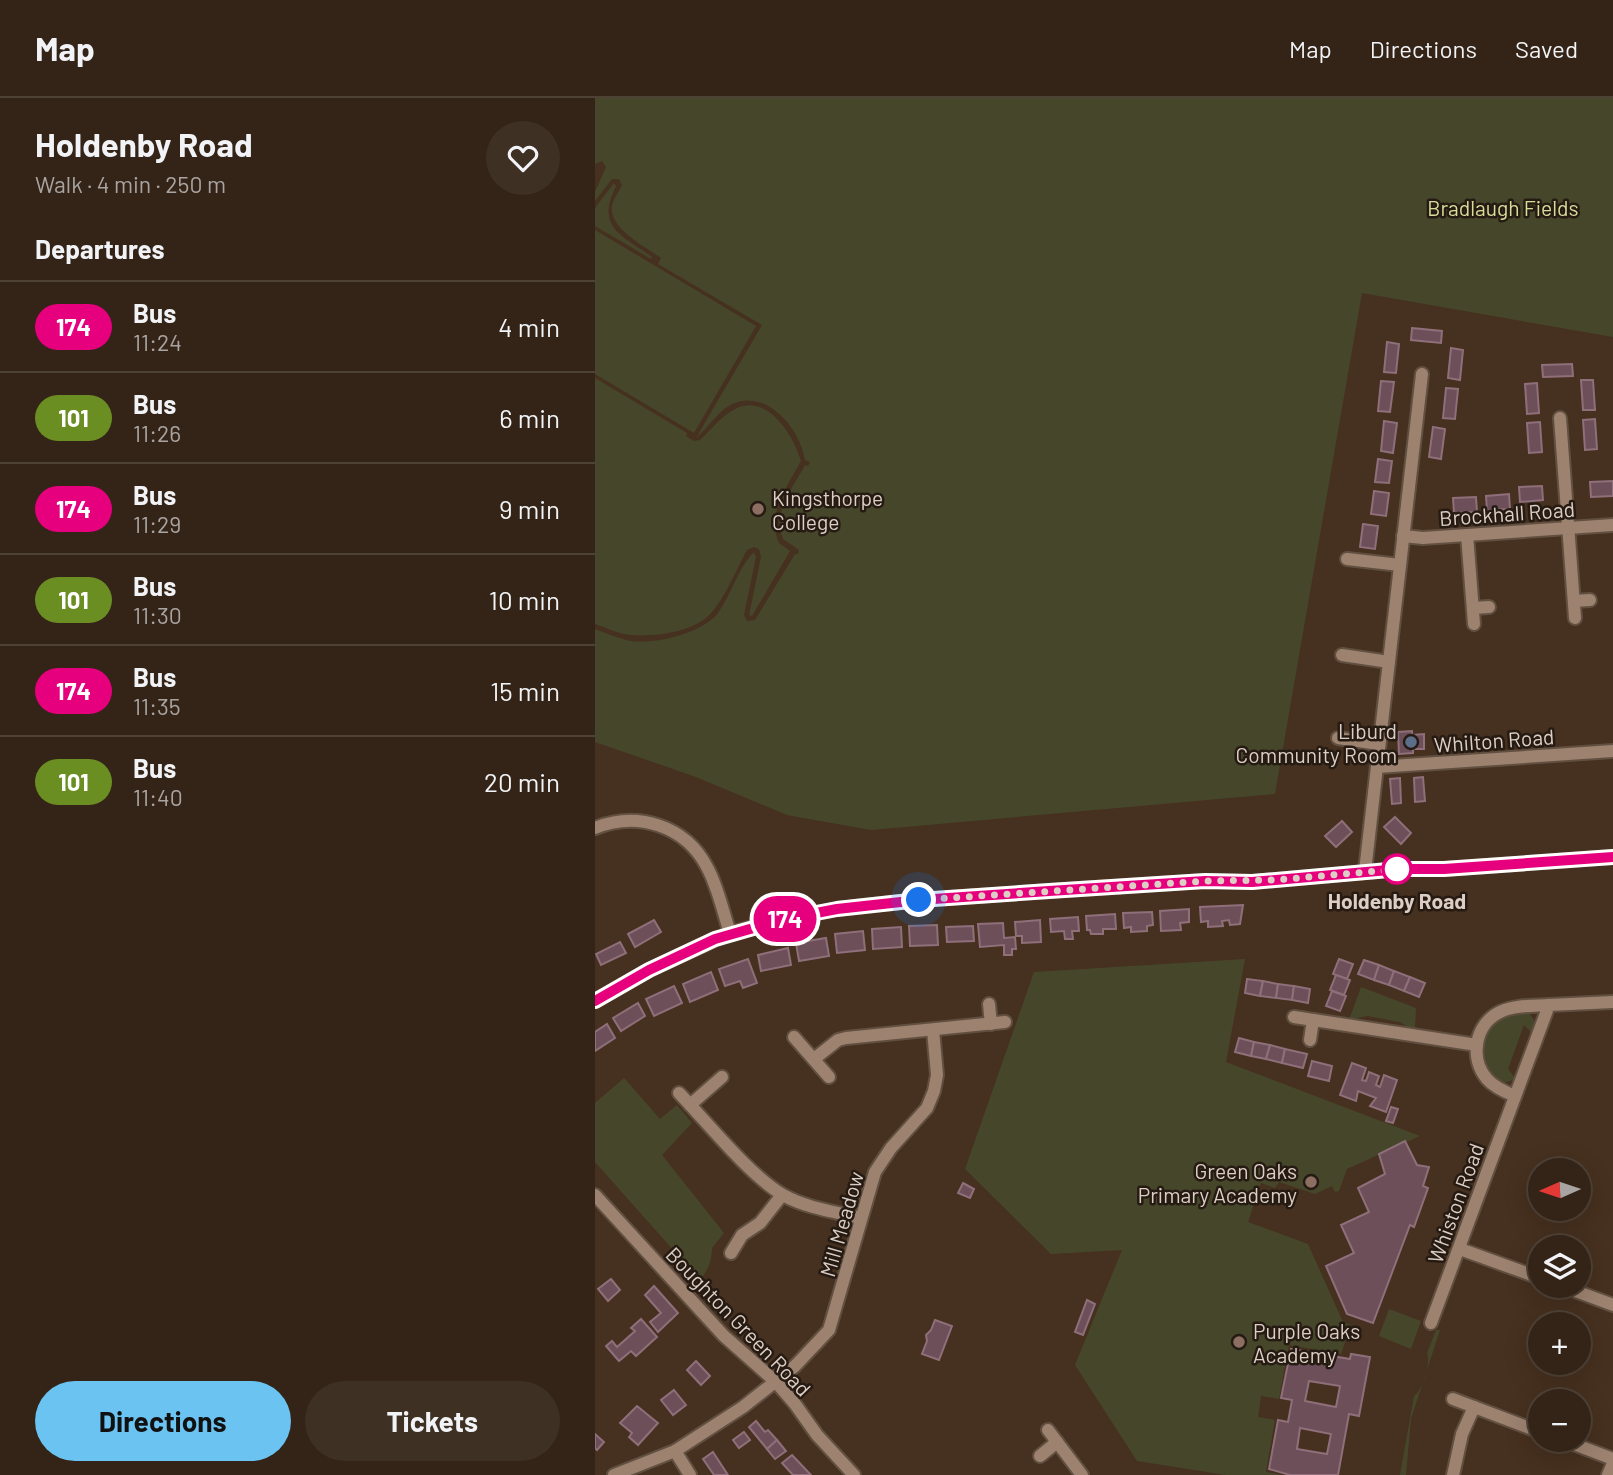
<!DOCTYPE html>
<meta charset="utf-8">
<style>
body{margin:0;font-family:Barlow,sans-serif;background:#3f3024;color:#f1f3f6;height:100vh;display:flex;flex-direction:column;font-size:26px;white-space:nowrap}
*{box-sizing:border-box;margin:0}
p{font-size:23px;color:#a9a4a1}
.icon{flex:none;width:38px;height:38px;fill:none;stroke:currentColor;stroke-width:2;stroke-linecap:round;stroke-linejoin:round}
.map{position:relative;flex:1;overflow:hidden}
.sheet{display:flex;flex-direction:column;background:#342417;width:595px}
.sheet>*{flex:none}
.badge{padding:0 14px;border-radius:23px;font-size:24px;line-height:46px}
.needle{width:46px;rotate:267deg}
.buttons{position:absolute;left:933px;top:1060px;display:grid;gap:14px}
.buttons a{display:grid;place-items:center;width:63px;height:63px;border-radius:50%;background:#342417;box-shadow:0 7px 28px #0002,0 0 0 2px #4e4136;font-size:35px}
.you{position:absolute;width:35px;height:35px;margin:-18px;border:5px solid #fff;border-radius:50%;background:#1a73e8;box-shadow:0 0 0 10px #1a73e833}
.map>.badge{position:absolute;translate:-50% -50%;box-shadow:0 0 0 4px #fff}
h2{padding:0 35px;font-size:26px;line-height:63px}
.round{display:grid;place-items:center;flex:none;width:74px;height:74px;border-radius:37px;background:#3f3024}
.head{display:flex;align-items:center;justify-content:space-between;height:119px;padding:0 35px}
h1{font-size:33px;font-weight:700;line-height:52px}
.action{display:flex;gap:14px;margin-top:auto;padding:14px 35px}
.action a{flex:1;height:80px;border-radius:42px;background:#6ac3f1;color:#111;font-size:28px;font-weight:700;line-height:80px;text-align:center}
.action a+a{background:#3f3024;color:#f1f3f6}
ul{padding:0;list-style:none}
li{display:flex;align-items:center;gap:21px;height:91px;padding:0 35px;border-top:2px solid #4e4136}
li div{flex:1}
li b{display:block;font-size:26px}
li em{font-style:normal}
li .badge{min-width:77px;font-weight:700;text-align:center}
header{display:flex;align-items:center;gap:42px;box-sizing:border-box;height:98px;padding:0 35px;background:#342417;border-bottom:2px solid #4e4136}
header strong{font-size:33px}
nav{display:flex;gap:38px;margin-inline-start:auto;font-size:24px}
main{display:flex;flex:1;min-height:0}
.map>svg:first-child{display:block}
</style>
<header>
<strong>Map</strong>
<nav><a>Map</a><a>Directions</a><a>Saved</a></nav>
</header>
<main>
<section class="sheet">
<div class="head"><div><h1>Holdenby Road</h1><p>Walk · 4 min · 250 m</p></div><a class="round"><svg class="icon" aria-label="heart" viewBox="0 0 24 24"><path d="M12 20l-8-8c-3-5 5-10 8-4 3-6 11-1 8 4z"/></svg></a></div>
<h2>Departures</h2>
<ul>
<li><span class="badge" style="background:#e6007e;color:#fff">174</span><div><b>Bus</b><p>11:24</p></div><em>4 min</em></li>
<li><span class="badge" style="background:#6b8e23;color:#fff">101</span><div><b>Bus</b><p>11:26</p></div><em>6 min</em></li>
<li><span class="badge" style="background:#e6007e;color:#fff">174</span><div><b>Bus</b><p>11:29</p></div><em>9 min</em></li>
<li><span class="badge" style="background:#6b8e23;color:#fff">101</span><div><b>Bus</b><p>11:30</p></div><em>10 min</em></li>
<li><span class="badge" style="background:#e6007e;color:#fff">174</span><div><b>Bus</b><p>11:35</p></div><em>15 min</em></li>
<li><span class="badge" style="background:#6b8e23;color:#fff">101</span><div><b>Bus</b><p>11:40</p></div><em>20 min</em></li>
</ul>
<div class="action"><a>Directions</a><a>Tickets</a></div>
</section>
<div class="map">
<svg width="1018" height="1377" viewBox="0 0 1018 1377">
<rect width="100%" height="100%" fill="#46301f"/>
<g fill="#46472a">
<path d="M 0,0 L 1018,0 L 1018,239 L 767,195 L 680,696 L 276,732 L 192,717 L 101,679 L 0,644 L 0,531 C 10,535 21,539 31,542 C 56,548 107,536 123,515 C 136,497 143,470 159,454 L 161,459 L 149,517 L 152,523 L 160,522 L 200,456 L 203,456 L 204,452 L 188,441 C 176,415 198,390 210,367 L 213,368 L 215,364 L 210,362 C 205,331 172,290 137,306 C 123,313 113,330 101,340 L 167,227 L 63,166 L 66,160 C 50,148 14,131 17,108 C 18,101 24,94 27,87 L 24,81 L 17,81 L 0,103 L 0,94 L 11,69 L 7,63 L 0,66 Z"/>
<path d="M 19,85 L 21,88 C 0,130 27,137 57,159 L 56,161 L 0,128 L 0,110 Z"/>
<path d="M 0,132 L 161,228 L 99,335 L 0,276 Z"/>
<path d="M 0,280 L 92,335 L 91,338 L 99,343 L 105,342 C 117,331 127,317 142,310 C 174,296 199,339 206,363 C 192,389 171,415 184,445 L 195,453 L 157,518 L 154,517 L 166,459 L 164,451 L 159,449 L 152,452 C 141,472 132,496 117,514 C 101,534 60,539 36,537 C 24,536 12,530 0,526 Z"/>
<path d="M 650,861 L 631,964 L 825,1038 L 752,1071 L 744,1093 L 740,1094 L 737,1088 L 720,1096 L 684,1084 L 680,1090 L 666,1085 L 653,1124 L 713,1146 L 748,1224 L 756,1227 L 746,1256 L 694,1247 L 684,1301 L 666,1298 L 663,1319 L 680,1322 L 671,1374 L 688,1377 L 631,1377 L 542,1363 L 480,1267 L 527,1152 L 456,1156 L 370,1071 L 439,874 Z"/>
<path d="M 766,889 L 821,910 L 820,930 L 813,929 L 805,924 L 772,918 L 754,922 Z"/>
<path d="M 922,916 L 935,916 L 940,924 L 937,935 L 929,927 L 913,971 L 920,980 C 896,1002 864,927 922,916 Z"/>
<path d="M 29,980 L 65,1021 L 82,1007 L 97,1025 L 67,1057 L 129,1135 L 117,1150 C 117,1162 113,1173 105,1182 L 0,1064 L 0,1005 Z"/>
<path d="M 794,1211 L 826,1223 L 816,1251 L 784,1238 Z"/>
<path d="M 841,1232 L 845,1232 L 816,1321 L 811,1377 L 805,1377 L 819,1298 C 828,1292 836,1265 832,1255 Z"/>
</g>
<g fill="#6c4f59" stroke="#8e6f7a" stroke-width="2" fill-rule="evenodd">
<path d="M 817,230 L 847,233 L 846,245 L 816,242 Z"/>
<path d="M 792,244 L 804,246 L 801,275 L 789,274 Z"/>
<path d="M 856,250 L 868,252 L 865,282 L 853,280 Z"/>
<path d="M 977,266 L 978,278 L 948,279 L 947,267 Z"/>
<path d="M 986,282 L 998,282 L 1000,312 L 988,312 Z"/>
<path d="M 786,283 L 799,284 L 795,314 L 783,313 Z"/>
<path d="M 942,285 L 944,315 L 932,316 L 930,286 Z"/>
<path d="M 851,290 L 863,291 L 860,321 L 848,320 Z"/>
<path d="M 1000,321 L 1002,351 L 990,352 L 988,322 Z"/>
<path d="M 789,323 L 802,325 L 798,355 L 786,353 Z"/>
<path d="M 945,324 L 947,354 L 934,355 L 932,325 Z"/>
<path d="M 838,329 L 850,331 L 846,361 L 834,359 Z"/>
<path d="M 783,361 L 797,363 L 794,385 L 780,384 Z"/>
<path d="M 1018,383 L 1018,398 L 996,399 L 995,384 Z"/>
<path d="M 947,388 L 948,402 L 925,404 L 924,389 Z"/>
<path d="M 779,393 L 794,395 L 791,418 L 776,416 Z"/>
<path d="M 914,396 L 915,411 L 892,412 L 891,398 Z"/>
<path d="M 881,399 L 882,414 L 859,415 L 858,400 Z"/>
<path d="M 768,426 L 783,428 L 780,451 L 765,449 Z"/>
<path d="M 817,633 L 817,637 L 829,636 L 829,651 L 818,651 L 818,655 L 804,656 L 803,634 Z"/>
<path d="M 828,679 L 830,703 L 820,704 L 819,680 Z"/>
<path d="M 805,680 L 806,705 L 797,706 L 795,681 Z"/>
<path d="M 800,719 L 816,735 L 806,746 L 789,729 Z"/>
<path d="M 747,723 L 757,734 L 741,749 L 730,738 Z"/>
<path d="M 648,807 L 645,826 L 635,827 L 634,822 L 627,823 L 628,828 L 613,829 L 613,823 L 606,824 L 605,809 Z"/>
<path d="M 594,811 L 594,824 L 585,825 L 586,832 L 566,833 L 565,813 Z"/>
<path d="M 557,814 L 558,827 L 552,828 L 552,833 L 536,834 L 536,829 L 529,830 L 528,815 Z"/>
<path d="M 520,816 L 521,831 L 508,831 L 508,836 L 496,836 L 495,832 L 492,832 L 491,818 Z"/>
<path d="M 483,819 L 484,833 L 477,833 L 478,841 L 470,841 L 469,833 L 456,834 L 455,821 Z"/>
<path d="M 59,822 L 66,834 L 40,849 L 33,836 Z"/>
<path d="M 445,822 L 446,844 L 427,845 L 427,838 L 421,838 L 420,824 Z"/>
<path d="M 408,825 L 409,840 L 420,839 L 421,851 L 417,851 L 417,857 L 409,857 L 409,847 L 385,849 L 383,826 Z"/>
<path d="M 342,827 L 343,847 L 315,848 L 314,828 Z"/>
<path d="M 378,828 L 379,843 L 352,844 L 351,829 Z"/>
<path d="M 306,829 L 307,849 L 278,851 L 277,831 Z"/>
<path d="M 268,833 L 270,852 L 242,855 L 240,836 Z"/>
<path d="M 231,840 L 234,858 L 204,863 L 201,845 Z"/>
<path d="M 25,844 L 31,855 L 6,867 L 1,856 Z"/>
<path d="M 193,850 L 196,867 L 166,873 L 163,857 Z"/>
<path d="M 153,861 L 162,885 L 148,890 L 145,883 L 130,888 L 124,871 Z"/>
<path d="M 744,861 L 758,866 L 752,881 L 738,876 Z"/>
<path d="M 769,862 L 784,867 L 779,882 L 763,876 Z"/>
<path d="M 784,867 L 799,873 L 794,887 L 779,882 Z"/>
<path d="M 799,873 L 815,879 L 809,893 L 794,887 Z"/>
<path d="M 116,874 L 123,892 L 95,904 L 88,886 Z"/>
<path d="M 741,877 L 755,882 L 749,897 L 735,892 Z"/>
<path d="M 815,879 L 830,885 L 824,899 L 809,893 Z"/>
<path d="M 652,881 L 668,883 L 665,898 L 650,895 Z"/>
<path d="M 668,883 L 683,886 L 681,900 L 665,898 Z"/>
<path d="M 683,886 L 699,888 L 697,902 L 681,900 Z"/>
<path d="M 79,888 L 87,905 L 59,918 L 51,901 Z"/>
<path d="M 699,888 L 715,891 L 713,905 L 697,902 Z"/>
<path d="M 737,893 L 751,898 L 745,913 L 731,908 Z"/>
<path d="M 43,905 L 50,918 L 26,933 L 18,920 Z"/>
<path d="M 12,926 L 20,940 L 0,953 L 0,934 Z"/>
<path d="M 644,940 L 659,944 L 656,958 L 640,954 Z"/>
<path d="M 659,944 L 675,947 L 671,961 L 656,958 Z"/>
<path d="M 675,947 L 690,951 L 687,965 L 671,961 Z"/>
<path d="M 690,951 L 712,956 L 708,970 L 687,965 Z"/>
<path d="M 717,963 L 737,968 L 734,983 L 713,978 Z"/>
<path d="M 757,965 L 771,970 L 767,982 L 771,983 L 774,974 L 784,978 L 781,987 L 785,989 L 789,977 L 802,982 L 791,1014 L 775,1008 L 781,1000 L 763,993 L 761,1003 L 745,997 Z"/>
<path d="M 796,1009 L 803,1011 L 798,1025 L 791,1023 Z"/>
<path d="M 810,1043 L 822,1067 L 834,1069 L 828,1088 L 833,1090 L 819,1129 L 815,1127 L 778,1225 L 752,1216 L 731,1168 L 759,1155 L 746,1127 L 774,1114 L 763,1090 L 790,1076 L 784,1056 Z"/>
<path d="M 368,1085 L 379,1091 L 375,1100 L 363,1095 Z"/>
<path d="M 16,1181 L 25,1192 L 13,1203 L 3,1191 Z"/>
<path d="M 59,1188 L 83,1215 L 63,1234 L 55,1224 L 66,1215 L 50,1197 Z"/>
<path d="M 492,1202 L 500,1206 L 488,1237 L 480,1234 Z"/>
<path d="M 46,1221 L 62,1239 L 41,1258 L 36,1253 L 24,1263 L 11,1248 L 17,1243 L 22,1249 L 40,1233 L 36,1230 Z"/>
<path d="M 340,1222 L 357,1228 L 344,1262 L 327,1256 L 332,1243 L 331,1237 L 336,1232 Z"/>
<path d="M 696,1251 L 755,1261 L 756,1256 L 775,1259 L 764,1318 L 754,1316 L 743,1377 L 695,1377 L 674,1371 L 683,1322 L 693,1324 L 697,1302 L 686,1300 ZM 714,1283 L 745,1288 L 741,1309 L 710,1303 ZM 705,1330 L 736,1336 L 732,1356 L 702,1351 Z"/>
<path d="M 101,1263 L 115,1278 L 106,1287 L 92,1272 Z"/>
<path d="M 79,1292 L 91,1307 L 78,1317 L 66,1302 Z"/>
<path d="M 42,1308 L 63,1325 L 43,1347 L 34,1339 L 37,1335 L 25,1325 Z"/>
<path d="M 161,1323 L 170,1334 L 173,1332 L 182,1342 L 172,1351 L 154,1329 Z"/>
<path d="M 149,1334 L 155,1342 L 144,1350 L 138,1342 Z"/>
<path d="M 0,1336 L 9,1344 L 2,1352 L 0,1350 Z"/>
<path d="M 182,1342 L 191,1353 L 180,1361 L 172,1351 Z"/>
<path d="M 118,1354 L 133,1377 L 119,1377 L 108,1361 Z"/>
<path d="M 197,1357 L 216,1377 L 198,1377 L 187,1365 Z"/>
</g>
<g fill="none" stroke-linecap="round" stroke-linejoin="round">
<defs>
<g id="minor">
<path d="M 965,320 L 980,520"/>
<path d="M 872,437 L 879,526"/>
<path d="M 808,438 L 828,440 L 1018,427"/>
<path d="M 752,461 L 805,467"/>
<path d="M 979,503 L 995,502"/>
<path d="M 878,510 L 894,509"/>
<path d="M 747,557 L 794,564"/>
<path d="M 743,640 L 784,646"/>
<path d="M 782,669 L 1018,653"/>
<path d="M 0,730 C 42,713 90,727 112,769 C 123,789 128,814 135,835"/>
<path d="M 770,773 L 827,276"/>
<path d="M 0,903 L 54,872 L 135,835 L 190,821 L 242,811 L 324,802 L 454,793 L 610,783 L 657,784 L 805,771 L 849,771 L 1018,759"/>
<path d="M 394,906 L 396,926"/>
<path d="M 699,919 L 882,947"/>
<path d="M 199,939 L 234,979"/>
<path d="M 715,942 L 718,922"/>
<path d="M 219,961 L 243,942 L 251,940 L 410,924"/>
<path d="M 84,995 C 112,1024 154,1077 188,1097 C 211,1110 241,1114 266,1120"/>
<path d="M 920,998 C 910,994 899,989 892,981 C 874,960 880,926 905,914 C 920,907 938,908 954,907"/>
<path d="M 95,1007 L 127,979"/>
<path d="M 0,1097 L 129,1238 L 181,1284 L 200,1306 L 222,1337 L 259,1377"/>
<path d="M 865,1151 L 945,1180"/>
<path d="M 136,1155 L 147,1137 L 165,1125 L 187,1097"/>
<path d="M 967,1188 L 1018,1207"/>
<path d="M 836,1225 L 954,907 L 1018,904"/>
<path d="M 858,1301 L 945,1334"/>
<path d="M 453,1332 L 487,1377"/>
<path d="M 968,1342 L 1018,1361"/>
<path d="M 80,1353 L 95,1377"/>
<path d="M 445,1358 L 462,1344"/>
<path d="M 19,1377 L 80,1353 L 148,1309 L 200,1268 L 234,1232 L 280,1074 L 296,1050 L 332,1010 L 339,993 L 342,977 L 338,932"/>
<path d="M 858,1377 L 867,1336 L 879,1309"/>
<path d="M 1013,1377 L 1018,1365"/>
</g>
</defs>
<use href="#minor" stroke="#614f40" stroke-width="16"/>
<use href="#minor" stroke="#9c826f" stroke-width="12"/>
</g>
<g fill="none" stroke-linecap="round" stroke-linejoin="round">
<defs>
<path id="line" d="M 0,903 L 54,872 L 120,841 L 190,821 L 242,811 L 324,802 L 454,793 L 610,783 L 657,784 L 805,771 L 849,771 L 1018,759"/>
</defs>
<use href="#line" stroke="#fff" stroke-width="16"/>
<use href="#line" stroke="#e6007e" stroke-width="10"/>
<path stroke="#dccec4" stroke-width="7" stroke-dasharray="0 12.6" d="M 324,802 L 610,783 L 681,782 L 805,771 L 802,771"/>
</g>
<g fill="#8d6e63" stroke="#251b13" stroke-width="2.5">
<circle cx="163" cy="411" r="7"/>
<circle cx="716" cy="1084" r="7"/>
<circle cx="644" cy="1244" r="7"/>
</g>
<circle fill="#5c6f8a" stroke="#251b13" stroke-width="2.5" cx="816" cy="644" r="7"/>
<circle fill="#fff" stroke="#e6007e" stroke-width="3.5" cx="802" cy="771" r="14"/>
<g text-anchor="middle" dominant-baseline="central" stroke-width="5" stroke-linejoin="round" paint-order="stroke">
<g font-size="21" fill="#d7dc98" stroke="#251b13">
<text x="908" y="109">Bradlaugh Fields</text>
</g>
<g font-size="21" fill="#dccec4" stroke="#251b13" text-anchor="start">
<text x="177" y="399">Kingsthorpe<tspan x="177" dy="24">College</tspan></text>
<text x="802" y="632" text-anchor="end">Liburd<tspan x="802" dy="24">Community Room</tspan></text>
<text x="702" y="1072" text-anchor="end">Green Oaks<tspan x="702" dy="24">Primary Academy</tspan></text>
<text x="658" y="1232">Purple Oaks<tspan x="658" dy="24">Academy</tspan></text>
</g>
<g font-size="21" fill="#dccec4" stroke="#251b13">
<text transform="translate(912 415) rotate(-4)">Brockhall Road</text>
<text transform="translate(899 642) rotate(-4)">Whilton Road</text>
<text transform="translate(860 1105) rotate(-70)">Whiston Road</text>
<text transform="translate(246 1126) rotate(-74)">Mill Meadow</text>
<text transform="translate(144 1223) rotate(46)">Boughton Green Road</text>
</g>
<g font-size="21" font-weight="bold" fill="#dccec4" stroke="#251b13">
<text x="802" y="802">Holdenby Road</text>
</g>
</g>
</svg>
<div class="buttons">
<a><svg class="needle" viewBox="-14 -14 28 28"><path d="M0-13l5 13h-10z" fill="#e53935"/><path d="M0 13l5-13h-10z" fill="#a9a4a1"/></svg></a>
<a><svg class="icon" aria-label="layers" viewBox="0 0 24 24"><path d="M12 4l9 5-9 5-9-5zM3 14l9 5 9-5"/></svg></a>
<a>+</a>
<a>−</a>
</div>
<div class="you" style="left:324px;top:802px"></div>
<b class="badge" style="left:190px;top:821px;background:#e6007e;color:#fff">174</b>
</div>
</main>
